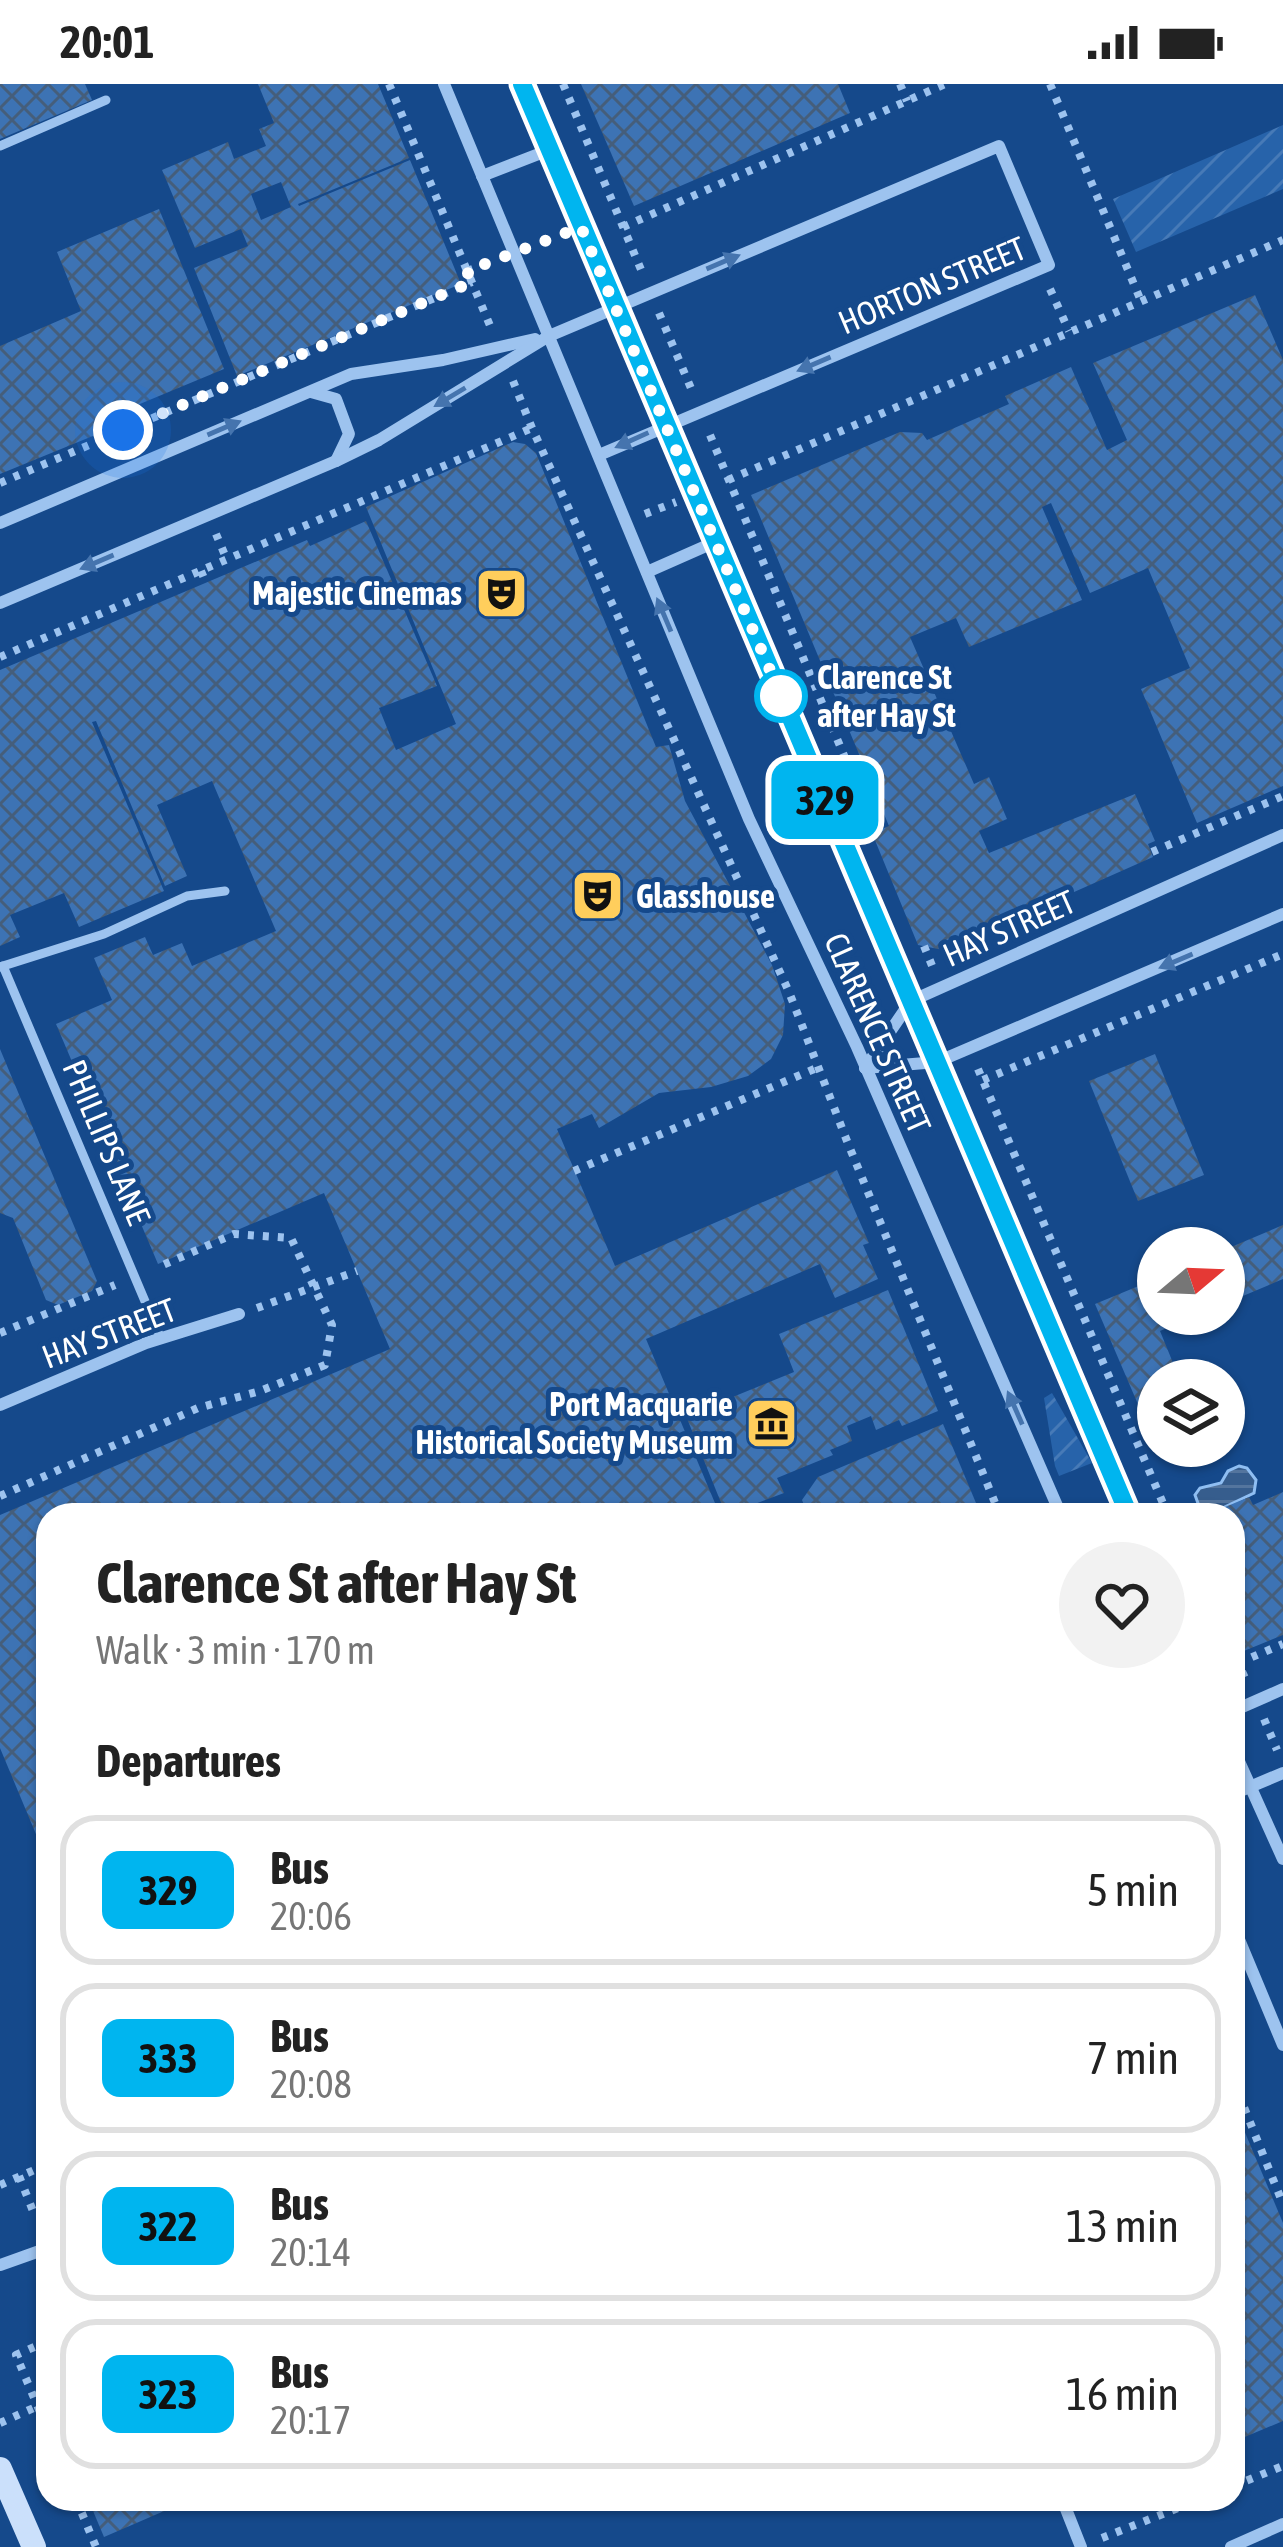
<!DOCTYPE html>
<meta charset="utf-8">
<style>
body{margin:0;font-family:"Asap Condensed",sans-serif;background:#f2f2f2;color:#222;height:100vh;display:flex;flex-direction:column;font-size:45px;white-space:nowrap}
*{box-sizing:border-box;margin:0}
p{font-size:39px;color:#767676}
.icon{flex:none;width:66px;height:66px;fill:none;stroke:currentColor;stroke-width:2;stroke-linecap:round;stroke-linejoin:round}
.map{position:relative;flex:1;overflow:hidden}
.panel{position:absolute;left:36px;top:1419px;width:1209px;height:1008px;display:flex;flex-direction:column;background:#fff;border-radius:36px;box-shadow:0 3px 9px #0004}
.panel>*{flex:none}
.badge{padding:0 24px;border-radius:18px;font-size:42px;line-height:78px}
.needle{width:78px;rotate:71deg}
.buttons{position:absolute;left:1137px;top:1143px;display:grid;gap:24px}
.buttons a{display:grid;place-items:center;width:108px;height:108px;border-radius:50%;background:#fff;box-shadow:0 3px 9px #0004;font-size:60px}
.you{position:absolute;width:60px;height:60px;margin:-30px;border:9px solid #fff;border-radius:50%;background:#1a73e8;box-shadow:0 0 0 18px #1a73e833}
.map>.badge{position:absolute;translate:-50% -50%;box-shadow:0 0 0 6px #fff}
h2{padding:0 60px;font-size:45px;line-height:108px}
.round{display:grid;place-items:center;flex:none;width:126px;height:126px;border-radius:63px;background:#f2f2f2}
.summary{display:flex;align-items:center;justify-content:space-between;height:204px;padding:0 60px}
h1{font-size:57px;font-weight:700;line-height:90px}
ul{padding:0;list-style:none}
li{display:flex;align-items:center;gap:36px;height:150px;margin:0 24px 18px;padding:0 36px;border:6px solid #e0e0e0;border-radius:36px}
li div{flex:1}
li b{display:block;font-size:45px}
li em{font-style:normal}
li .badge{min-width:132px;font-weight:700;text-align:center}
.status{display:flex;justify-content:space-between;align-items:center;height:84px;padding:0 60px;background:#fff;direction:ltr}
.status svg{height:33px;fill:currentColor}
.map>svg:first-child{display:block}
</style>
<div class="status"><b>20:01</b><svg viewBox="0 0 49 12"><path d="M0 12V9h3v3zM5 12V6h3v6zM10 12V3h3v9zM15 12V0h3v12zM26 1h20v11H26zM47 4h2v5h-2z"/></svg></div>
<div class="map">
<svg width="1283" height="2463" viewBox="0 0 1283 2463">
<defs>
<pattern id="garden-furrows" width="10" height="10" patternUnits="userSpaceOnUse" patternTransform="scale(3)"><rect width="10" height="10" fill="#2763aa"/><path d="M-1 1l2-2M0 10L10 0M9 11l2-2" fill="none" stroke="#477ab7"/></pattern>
<pattern id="water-rules" width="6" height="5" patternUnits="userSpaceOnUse" patternTransform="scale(3)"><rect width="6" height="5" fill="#365d8d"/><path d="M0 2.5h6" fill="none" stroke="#54759e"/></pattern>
<pattern id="building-cross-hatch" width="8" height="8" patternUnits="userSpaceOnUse" patternTransform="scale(3)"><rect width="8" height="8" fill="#3d73b4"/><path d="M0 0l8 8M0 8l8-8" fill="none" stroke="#455e7b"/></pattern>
</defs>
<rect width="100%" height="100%" fill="#15498b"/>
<g fill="url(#garden-furrows)">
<path d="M 1283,41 L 1283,105 L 1136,168 L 1113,115 Z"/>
<path d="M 1052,1309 L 1092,1379 L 1059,1392 L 1055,1382 L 1044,1314 Z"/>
</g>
<path fill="url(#water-rules)" stroke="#8fbef2" stroke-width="3" d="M 1239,1382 L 1247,1384 L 1256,1396 L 1254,1409 L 1214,1428 L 1199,1422 L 1195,1411 L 1200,1404 L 1221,1399 L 1228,1387 Z"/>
<g fill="url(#building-cross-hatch)" fill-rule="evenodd">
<path d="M 0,0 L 85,0 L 92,16 L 0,55 Z"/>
<path d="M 258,0 L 378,0 L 409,74 L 298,120 L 299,122 L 410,76 L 461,200 L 237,292 L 194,184 L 248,162 L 241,145 L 195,164 L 162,86 L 228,58 L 234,75 L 266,62 L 259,45 L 274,39 ZM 281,98 L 291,123 L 261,136 L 251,110 Z"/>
<path d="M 581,0 L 838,0 L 850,29 L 634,122 Z"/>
<path d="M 159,125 L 224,285 L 123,327 L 127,338 L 0,390 L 0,262 L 81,227 L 57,168 Z"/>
<path d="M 1255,211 L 1283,276 L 1283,702 L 1197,739 L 1141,605 L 1190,584 L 1148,484 L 1090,509 L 1051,419 L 1042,423 L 1082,516 L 969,563 L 956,534 L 910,553 L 974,700 L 989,693 L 1007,735 L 979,747 L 989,769 L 1135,710 L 1155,757 L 1148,760 L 1153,773 L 943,866 L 918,861 L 872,749 L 889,742 L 751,411 L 900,348 L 922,349 L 927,356 L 1009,320 L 1005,312 L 1071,283 L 1107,366 L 1127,356 L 1093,279 Z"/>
<path d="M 513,358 L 525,360 L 536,369 L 656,663 L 669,661 L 685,717 L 772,881 L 785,920 L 783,951 L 771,975 L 748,992 L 711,1003 L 659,1009 L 599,1044 L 592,1030 L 557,1045 L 615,1182 L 837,1086 L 869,1159 L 863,1161 L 878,1195 L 835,1214 L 820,1180 L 646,1255 L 720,1431 L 48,1431 L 48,1779 L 0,1664 L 0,1431 L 390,1265 L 324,1109 L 158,1180 L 56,940 L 112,916 L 94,874 L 145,853 L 153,871 L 182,859 L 192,882 L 276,847 L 212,697 L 157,721 L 187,792 L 165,802 L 96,637 L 92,638 L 164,807 L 79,843 L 64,809 L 10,831 L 20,853 L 0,862 L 0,586 L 307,456 L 310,462 L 366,437 L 437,602 L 379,624 L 396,666 L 456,640 L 366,423 Z"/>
<path d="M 0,965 L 97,1197 L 92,1207 L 58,1221 L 46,1216 L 13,1134 L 0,1129 Z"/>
<path d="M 1155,970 L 1204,1091 L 1138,1117 L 1089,997 Z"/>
<path d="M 1283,1141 L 1283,1195 L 1224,1220 L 1224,1166 Z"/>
<path d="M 1158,1194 L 1158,1230 L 1199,1230 L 1160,1247 L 1180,1296 L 1158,1296 L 1158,1325 L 1143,1332 L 1095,1220 Z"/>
<path d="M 888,1206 L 938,1327 L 902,1342 L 899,1336 L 876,1346 L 871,1332 L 847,1342 L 852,1357 L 830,1366 L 833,1371 L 777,1394 L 784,1409 L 726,1431 L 686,1332 L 794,1288 L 779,1250 Z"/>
<path d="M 943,1340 L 981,1431 L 808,1431 L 802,1416 L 818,1393 Z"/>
<path d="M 1283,1408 L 1283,1551 L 1234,1571 L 1233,1431 L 1206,1431 L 1249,1413 L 1253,1421 Z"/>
<path d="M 1233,2020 L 1283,2139 L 1283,2337 L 1233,2358 Z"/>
<path d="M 88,2415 L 192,2415 L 104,2453 Z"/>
</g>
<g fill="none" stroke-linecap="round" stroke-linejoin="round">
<g stroke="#9dc3ef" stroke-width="8" stroke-dasharray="6 9" stroke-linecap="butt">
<path d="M 389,0 L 491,244"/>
<path d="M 563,0 L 642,188"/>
<path d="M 900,0 L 907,17"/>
<path d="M 1050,0 L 1141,217"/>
<path d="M 623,143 L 945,0"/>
<path d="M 467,187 L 494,177"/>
<path d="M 1050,205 L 1069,247"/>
<path d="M 659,229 L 693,309"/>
<path d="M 513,297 L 532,344 L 789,908 L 847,1057 L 1000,1431"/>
<path d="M 710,351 L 876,748"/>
<path d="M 728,396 L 1283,156"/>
<path d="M 0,399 L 472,198"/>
<path d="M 645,430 L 676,418"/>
<path d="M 216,450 L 227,476"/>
<path d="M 201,487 L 206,499"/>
<path d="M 0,573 L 532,344"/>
<path d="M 1152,768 L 1283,712"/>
<path d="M 924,862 L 933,884"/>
<path d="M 978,985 L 1168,1431"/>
<path d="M 983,996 L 1283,870"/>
<path d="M 574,1087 L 819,983"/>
<path d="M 257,1224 L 357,1187"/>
<path d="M 0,1249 L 115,1201"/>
<path d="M 0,1412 L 198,1324 L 260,1307 L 325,1281 L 332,1241 L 291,1154 L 234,1150 L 156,1184"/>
<path d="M 1233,1577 L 1238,1579 L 1245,1594"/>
<path d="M 1238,1579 L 1283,1560"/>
<path d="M 1264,1635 L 1277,1666"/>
<path d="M 1233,1996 L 1283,2120"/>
<path d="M 19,2092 L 33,2127"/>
<path d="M 0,2101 L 48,2080"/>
<path d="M 48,2257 L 16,2271 L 48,2347"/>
<path d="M 0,2339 L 38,2322"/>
<path d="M 1233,2402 L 1283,2382"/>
<path d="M 76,2415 L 96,2463"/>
<path d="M 1102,2454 L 1201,2415"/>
</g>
<g stroke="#9dc3ef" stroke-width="9">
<path d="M 0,62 L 106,16"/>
<path d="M 3,882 L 161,1255"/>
<path d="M 0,883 L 104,850 L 187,812 L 225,807"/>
</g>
<g stroke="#9dc3ef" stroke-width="12">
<path d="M 444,0 L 749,735 L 857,963 L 1061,1431"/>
<path d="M 522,0 L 1129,1431"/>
<path d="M 482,92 L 549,66"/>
<path d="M 311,308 L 336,315 L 349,350 L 336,377"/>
<path d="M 0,439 L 351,290 L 443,276 L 535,255"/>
<path d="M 647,488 L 715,458"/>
<path d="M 0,519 L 336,377 L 379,356 L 549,252 L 999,62 L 1049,181 L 599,371"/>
<path d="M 865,984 L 911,917 L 1283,751"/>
<path d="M 865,984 L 937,978 L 1283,830"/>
<path d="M 0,1321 L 146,1259 L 239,1230"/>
<path d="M 1233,1627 L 1283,1605"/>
<path d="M 1233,1664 L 1283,1775"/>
<path d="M 1233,1710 L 1283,1689"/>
<path d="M 1233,1841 L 1283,1961"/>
<path d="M 0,2181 L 48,2164"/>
<path d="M 1062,2415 L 1081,2463"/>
<path d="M 1231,2463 L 1283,2440"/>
</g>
<path stroke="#cbe0fb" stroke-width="24" d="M 0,2385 L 34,2463"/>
</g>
<defs><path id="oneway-solid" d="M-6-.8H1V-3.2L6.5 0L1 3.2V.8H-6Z" transform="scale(3)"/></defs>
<g fill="#4574ae">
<use href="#oneway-solid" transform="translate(723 178) rotate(-23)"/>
<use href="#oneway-solid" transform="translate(814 280) rotate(157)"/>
<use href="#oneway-solid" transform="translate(450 313) rotate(149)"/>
<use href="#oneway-solid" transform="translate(224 344) rotate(-23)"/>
<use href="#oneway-solid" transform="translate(632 356) rotate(156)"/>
<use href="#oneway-solid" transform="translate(97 478) rotate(157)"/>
<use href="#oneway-solid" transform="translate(664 531) rotate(-113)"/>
<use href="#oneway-solid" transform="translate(1176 877) rotate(157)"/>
<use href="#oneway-solid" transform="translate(1015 1324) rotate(-114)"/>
</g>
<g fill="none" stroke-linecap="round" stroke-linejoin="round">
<defs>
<path id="line" d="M 522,0 L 1129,1431"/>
</defs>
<use href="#line" stroke="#fff" stroke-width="27"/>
<use href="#line" stroke="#00b5ef" stroke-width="18"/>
<path stroke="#fff" stroke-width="12" stroke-dasharray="0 21.6" d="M 123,346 L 472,198 L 467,187 L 581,143 L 784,619 L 781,612"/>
</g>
<defs>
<symbol id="theatre-square" viewBox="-11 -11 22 22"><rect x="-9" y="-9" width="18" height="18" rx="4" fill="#ffce5c" stroke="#15498b"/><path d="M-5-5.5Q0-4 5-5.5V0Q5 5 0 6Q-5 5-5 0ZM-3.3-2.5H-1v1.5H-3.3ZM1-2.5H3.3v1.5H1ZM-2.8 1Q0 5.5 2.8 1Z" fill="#111"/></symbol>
<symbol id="museum-square" viewBox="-11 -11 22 22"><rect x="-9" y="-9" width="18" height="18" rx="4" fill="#ffce5c" stroke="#15498b"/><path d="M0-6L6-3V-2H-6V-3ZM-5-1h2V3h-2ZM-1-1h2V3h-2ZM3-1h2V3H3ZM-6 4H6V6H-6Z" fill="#111"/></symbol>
</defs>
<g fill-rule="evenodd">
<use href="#theatre-square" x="472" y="480" width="59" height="59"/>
<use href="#theatre-square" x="568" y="782" width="59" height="59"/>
<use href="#museum-square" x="742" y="1310" width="59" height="59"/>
</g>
<circle fill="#fff" stroke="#00b5ef" stroke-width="6" cx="781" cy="612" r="24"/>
<g text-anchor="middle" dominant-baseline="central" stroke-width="10" stroke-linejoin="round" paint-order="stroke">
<g font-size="33" fill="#fff" stroke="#15498b">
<text transform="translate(932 201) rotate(-23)">HORTON STREET</text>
<text transform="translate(1009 844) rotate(-24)">HAY STREET</text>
<text transform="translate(878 949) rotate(66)">CLARENCE STREET</text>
<text transform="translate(107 1058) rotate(67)">PHILLIPS LANE</text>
<text transform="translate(109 1249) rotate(-21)">HAY STREET</text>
</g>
<g font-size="33" font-weight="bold" fill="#fff" stroke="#15498b" text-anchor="end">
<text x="462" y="509">Majestic Cinemas</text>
<text x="636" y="812" text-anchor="start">Glasshouse</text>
<text x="733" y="1320">Port Macquarie<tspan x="733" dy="38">Historical Society Museum</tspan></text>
</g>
<g font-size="33" font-weight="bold" fill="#fff" stroke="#15498b" text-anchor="start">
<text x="817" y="593">Clarence St<tspan x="817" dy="38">after Hay St</tspan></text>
</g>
</g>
</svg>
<div class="buttons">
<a><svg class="needle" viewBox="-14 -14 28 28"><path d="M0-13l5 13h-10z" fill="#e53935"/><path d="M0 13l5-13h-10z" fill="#767676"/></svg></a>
<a><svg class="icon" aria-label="layers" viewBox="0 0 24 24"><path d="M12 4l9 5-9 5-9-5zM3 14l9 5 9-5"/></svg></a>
</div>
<div class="you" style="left:123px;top:346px"></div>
<b class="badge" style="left:825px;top:716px;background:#00b5ef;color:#111">329</b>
<section class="panel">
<div class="summary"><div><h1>Clarence St after Hay St</h1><p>Walk · 3 min · 170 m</p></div><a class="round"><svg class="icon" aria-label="heart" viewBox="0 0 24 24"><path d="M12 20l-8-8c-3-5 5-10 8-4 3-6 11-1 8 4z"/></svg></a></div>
<h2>Departures</h2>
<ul>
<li><span class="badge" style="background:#00b5ef;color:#111">329</span><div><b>Bus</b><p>20:06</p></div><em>5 min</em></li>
<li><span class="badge" style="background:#00b5ef;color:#111">333</span><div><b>Bus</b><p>20:08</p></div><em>7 min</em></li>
<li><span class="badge" style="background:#00b5ef;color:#111">322</span><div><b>Bus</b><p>20:14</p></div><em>13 min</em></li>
<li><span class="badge" style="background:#00b5ef;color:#111">323</span><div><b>Bus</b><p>20:17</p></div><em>16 min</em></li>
</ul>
</section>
</div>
